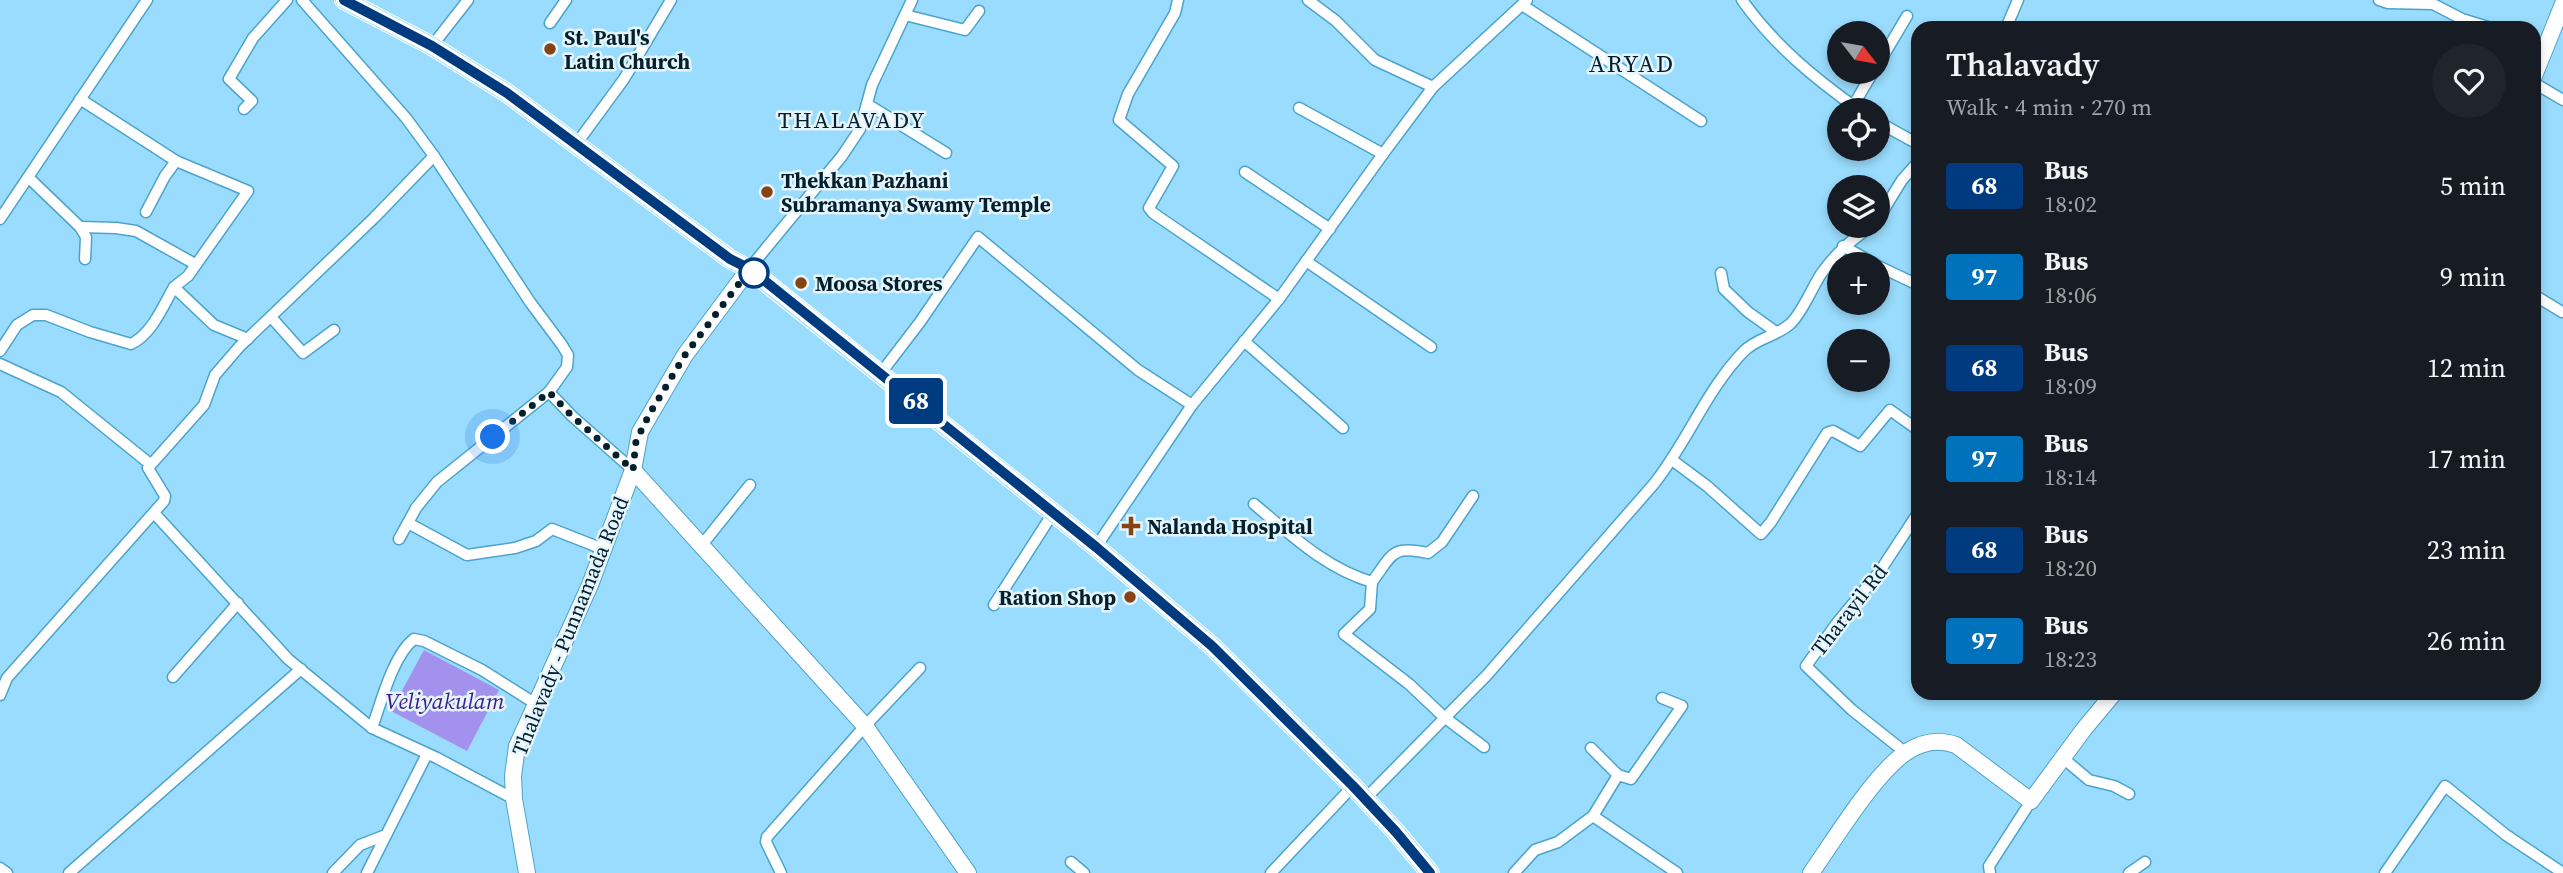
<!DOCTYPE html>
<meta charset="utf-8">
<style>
body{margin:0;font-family:"Source Serif 4",serif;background:#20242c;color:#f1f3f6;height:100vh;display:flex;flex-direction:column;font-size:26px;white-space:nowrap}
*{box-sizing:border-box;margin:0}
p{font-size:23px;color:#9ea1a6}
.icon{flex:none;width:38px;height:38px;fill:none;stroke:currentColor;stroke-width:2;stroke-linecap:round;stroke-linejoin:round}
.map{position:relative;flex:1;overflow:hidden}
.panel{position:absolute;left:1911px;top:21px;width:630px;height:679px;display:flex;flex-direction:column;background:#171b24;border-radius:21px;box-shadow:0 4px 10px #0003}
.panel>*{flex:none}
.badge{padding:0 14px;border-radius:5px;font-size:24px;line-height:46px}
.needle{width:46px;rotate:121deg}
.controls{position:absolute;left:1827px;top:21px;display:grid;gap:14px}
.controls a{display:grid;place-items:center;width:63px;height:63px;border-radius:50%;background:#171b24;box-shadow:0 4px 10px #0003;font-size:35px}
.you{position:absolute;width:35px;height:35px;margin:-18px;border:5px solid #fff;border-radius:50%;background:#1a73e8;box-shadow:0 0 0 10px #1a73e833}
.map>.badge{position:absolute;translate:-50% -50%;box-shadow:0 0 0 4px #fff}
.round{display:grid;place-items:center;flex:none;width:74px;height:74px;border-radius:37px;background:#20242c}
.overview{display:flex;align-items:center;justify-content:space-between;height:119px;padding:0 35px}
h1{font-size:33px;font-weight:600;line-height:52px}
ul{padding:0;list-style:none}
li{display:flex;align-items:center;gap:21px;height:91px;padding:0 35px}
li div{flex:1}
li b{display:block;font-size:26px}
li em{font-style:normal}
li .badge{min-width:77px;font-weight:700;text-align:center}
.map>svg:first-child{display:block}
</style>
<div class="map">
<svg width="2563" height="873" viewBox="0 0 2563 873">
<rect width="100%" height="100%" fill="#9adcfd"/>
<path fill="#a292ed" d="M 424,650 L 499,690 L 467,751 L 391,711 Z"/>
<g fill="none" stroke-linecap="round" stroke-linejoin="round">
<defs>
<g id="street">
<path d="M 302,0 L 406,118 L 434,156 L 530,302 L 562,345 L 568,355 L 567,367 L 549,392 L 572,416 L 633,470"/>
<path d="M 1178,0 L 1175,13 L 1128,94 L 1119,120 L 1173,166 L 1149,208 L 1153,213 L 1279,299"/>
<path d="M 1308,0 L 1336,21 L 1375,60 L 1433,87"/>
<path d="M 1742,0 C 1774,45 1814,78 1859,110"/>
<path d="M 2379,0 L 2388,3 L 2433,4 L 2462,19 L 2491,28"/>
<path d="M 1522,5 L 1701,121"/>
<path d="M 905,15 L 965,30 L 979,11"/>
<path d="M 550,23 L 566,0"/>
<path d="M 2006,28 L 2018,0"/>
<path d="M 432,46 L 468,0"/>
<path d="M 1878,65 L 1907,16"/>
<path d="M 2534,83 L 2563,100"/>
<path d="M 80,99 L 176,161 L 248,191 L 188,276 L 174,287"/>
<path d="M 867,104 L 946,153"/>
<path d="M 1853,106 L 1873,72"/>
<path d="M 1299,108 L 1383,154"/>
<path d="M 244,109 L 252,101 L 229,79 L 253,38 L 287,0"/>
<path d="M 1878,122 L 1918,144"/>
<path d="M 577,143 L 624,79 L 671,0"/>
<path d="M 1245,172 L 1330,229"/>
<path d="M 29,178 L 80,227 L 86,237 L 85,259"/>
<path d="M 146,212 L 165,176 L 176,161"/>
<path d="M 0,219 L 147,0"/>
<path d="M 1878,219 L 1902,180 L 1918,162"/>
<path d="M 80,227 L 116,228 L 136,231 L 195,264"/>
<path d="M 1843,246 L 1875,264"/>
<path d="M 1306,261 L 1431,347"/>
<path d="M 1878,266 L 1918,285"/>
<path d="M 749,269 L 842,156 L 860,129 L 872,85 L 912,0"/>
<path d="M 1721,273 L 1724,289 L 1748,312 L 1776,332"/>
<path d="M 2534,295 L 2562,312"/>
<path d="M 271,317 L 303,353 L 334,330"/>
<path d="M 1244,341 L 1343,428"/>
<path d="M 0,351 L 17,325 L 33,315 L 46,315 L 90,332 L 131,344 C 152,334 163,306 174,287 L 214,325 L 248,339"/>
<path d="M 0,364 L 61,392 L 150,464"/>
<path d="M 881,373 L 920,322 L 978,237 L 1138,370 L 1192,405"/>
<path d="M 1672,460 L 1707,486 L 1761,534 L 1771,522 L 1827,433 L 1833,431 L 1860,446 L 1890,410 L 1918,430"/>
<path d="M 1254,504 C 1290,534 1326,569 1372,582 L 1370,609 L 1344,634 L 1409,684 L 1444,717 L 1484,747"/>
<path d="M 154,513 L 288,659 L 372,728 L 437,758 L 514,799"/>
<path d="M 408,523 L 467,555 L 515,548 L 536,541 L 552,529 L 603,549"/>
<path d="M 399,539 L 416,508 L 437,482 L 549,392"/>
<path d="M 701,546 L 750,485"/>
<path d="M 1096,547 L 1192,405 L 1279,299 L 1383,154 L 1433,87 L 1527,0"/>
<path d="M 1372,582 C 1393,554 1391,545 1428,553 L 1442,542 L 1473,496"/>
<path d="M 994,605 L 1053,513"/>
<path d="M 173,677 L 238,603"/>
<path d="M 0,695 L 7,678 L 164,501 L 165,496 L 148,468 L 204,405 L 215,375 L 240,346 L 374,218 L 434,156"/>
<path d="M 372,728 C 381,703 393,655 414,639 L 424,641 L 482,670 L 536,704"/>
<path d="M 1906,753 L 1852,710 L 1806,666 L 1837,623 L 1880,571 L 1918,513"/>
<path d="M 2063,758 L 2089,780 L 2114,786 L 2129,794"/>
<path d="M 1618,775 L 1631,779 L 1682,706 L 1662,698"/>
<path d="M 1365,799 L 1487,675 L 1653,485 C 1687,443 1706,390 1744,351 C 1757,338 1777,336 1790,324 C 1801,315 1813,286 1821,274 C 1836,253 1851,240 1872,226"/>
<path d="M 1593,816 L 1677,873"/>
<path d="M 1071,862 L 1084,873"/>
<path d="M 0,868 L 7,873"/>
<path d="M 69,873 L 301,669"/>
<path d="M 333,873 L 360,845 L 386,835"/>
<path d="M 367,873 L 427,754"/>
<path d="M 781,873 L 766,842 L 767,837 L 865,726 L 920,668"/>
<path d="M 1271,873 L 1353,786"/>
<path d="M 1514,873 L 1535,850 L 1558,842 L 1593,816 L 1618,775 L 1591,748"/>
<path d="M 1990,873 L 1989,866 L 2031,801"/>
<path d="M 2129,873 L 2145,862"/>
<path d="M 2385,873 L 2445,786 L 2506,835 L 2563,873"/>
</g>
<g id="secondary">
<path d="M 2534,76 L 2563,4"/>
<path d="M 633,470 L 865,726 L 968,873"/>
<path d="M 527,873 L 514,799 L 513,776 L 517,746 L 590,585 L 633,470 L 640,432 L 685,355 L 749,269"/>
<path d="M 1811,873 C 1835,839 1872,777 1905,753 C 1921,742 1939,739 1956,745 L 2031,801 L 2084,729 L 2114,693"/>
</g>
<path id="primary" d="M 344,0 L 432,46 L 507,93 L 730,259 L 749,269 L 1096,547 L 1212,646 L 1353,786 L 1396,832 L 1430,873"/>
</defs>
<use href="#street" stroke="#4ca3cb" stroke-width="13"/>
<use href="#secondary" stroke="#4ca3cb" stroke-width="18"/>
<use href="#primary" stroke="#fff" stroke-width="20"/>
<use href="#street" stroke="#fff" stroke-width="10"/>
<use href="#secondary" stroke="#fff" stroke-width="16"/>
<use href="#primary" stroke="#b1e2fa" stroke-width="18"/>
</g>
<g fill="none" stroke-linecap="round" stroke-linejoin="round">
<defs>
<path id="line" d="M 344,0 L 432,46 L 507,93 L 730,259 L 750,269 L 1096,547 L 1212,646 L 1353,786 L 1396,832 L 1430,873"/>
</defs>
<use href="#line" stroke="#fff" stroke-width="16"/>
<use href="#line" stroke="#003b80" stroke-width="10"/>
<path stroke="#04202c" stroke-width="7" stroke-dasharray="0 12.6" d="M 493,437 L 549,392 L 572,416 L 633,470 L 636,441 L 650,413 L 685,355 L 750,269 L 754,273"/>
</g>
<g fill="#864314" stroke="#e5f5fe" stroke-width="2.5">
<circle cx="550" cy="49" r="7"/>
<circle cx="767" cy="192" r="7"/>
<circle cx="801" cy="283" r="7"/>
<path d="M1127.5 515.5h7v7h7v7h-7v7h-7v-7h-7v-7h7z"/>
<circle cx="1130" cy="597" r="7"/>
</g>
<circle fill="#fff" stroke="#003b80" stroke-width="3.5" cx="754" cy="273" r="14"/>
<g text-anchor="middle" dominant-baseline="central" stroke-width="5" stroke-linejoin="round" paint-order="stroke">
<g font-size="21" font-weight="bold" fill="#04202c" stroke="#e5f5fe" text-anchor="start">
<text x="564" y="37">St. Paul's<tspan x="564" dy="24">Latin Church</tspan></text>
<text x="781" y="180">Thekkan Pazhani<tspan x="781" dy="24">Subramanya Swamy Temple</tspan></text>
<text x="815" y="283">Moosa Stores</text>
<text x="1147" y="526">Nalanda Hospital</text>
<text x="1116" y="597" text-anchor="end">Ration Shop</text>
</g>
<g font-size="21" fill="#04202c" stroke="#e5f5fe">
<text transform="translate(1849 610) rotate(-52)">Tharayil Rd</text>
<text transform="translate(570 626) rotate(-68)">Thalavady - Punnamada Road</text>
</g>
<g font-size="23" letter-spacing="2" fill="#04202c" stroke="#e5f5fe">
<text x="852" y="120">THALAVADY</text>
</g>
<g font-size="23" font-style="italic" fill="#3f1b85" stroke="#e5f5fe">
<text x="445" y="701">Veliyakulam</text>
</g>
<g font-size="24" letter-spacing="2" fill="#04202c" stroke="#e5f5fe">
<text x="1632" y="63">ARYAD</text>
</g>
</g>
</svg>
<div class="controls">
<a><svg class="needle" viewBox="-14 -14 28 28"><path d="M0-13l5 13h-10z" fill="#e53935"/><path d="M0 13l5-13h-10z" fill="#9ea1a6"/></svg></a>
<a><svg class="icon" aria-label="locate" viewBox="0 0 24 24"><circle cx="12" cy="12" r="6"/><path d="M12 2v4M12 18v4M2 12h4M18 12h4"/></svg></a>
<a><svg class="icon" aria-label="layers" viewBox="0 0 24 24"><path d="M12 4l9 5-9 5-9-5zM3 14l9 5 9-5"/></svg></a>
<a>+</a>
<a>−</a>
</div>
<div class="you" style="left:493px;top:437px"></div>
<b class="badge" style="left:916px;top:401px;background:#003b80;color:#fff">68</b>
<section class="panel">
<div class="overview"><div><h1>Thalavady</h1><p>Walk · 4 min · 270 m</p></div><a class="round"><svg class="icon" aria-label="heart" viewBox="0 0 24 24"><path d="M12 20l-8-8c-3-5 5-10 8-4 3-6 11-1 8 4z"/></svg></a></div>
<ul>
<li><span class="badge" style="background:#003b80;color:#fff">68</span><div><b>Bus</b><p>18:02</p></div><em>5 min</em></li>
<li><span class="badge" style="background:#0072bc;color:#fff">97</span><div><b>Bus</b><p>18:06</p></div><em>9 min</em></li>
<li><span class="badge" style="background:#003b80;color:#fff">68</span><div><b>Bus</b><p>18:09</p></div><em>12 min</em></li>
<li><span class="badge" style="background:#0072bc;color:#fff">97</span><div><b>Bus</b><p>18:14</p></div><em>17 min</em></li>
<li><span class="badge" style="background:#003b80;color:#fff">68</span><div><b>Bus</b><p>18:20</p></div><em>23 min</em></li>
<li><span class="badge" style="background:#0072bc;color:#fff">97</span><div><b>Bus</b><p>18:23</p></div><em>26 min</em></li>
</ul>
</section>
</div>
